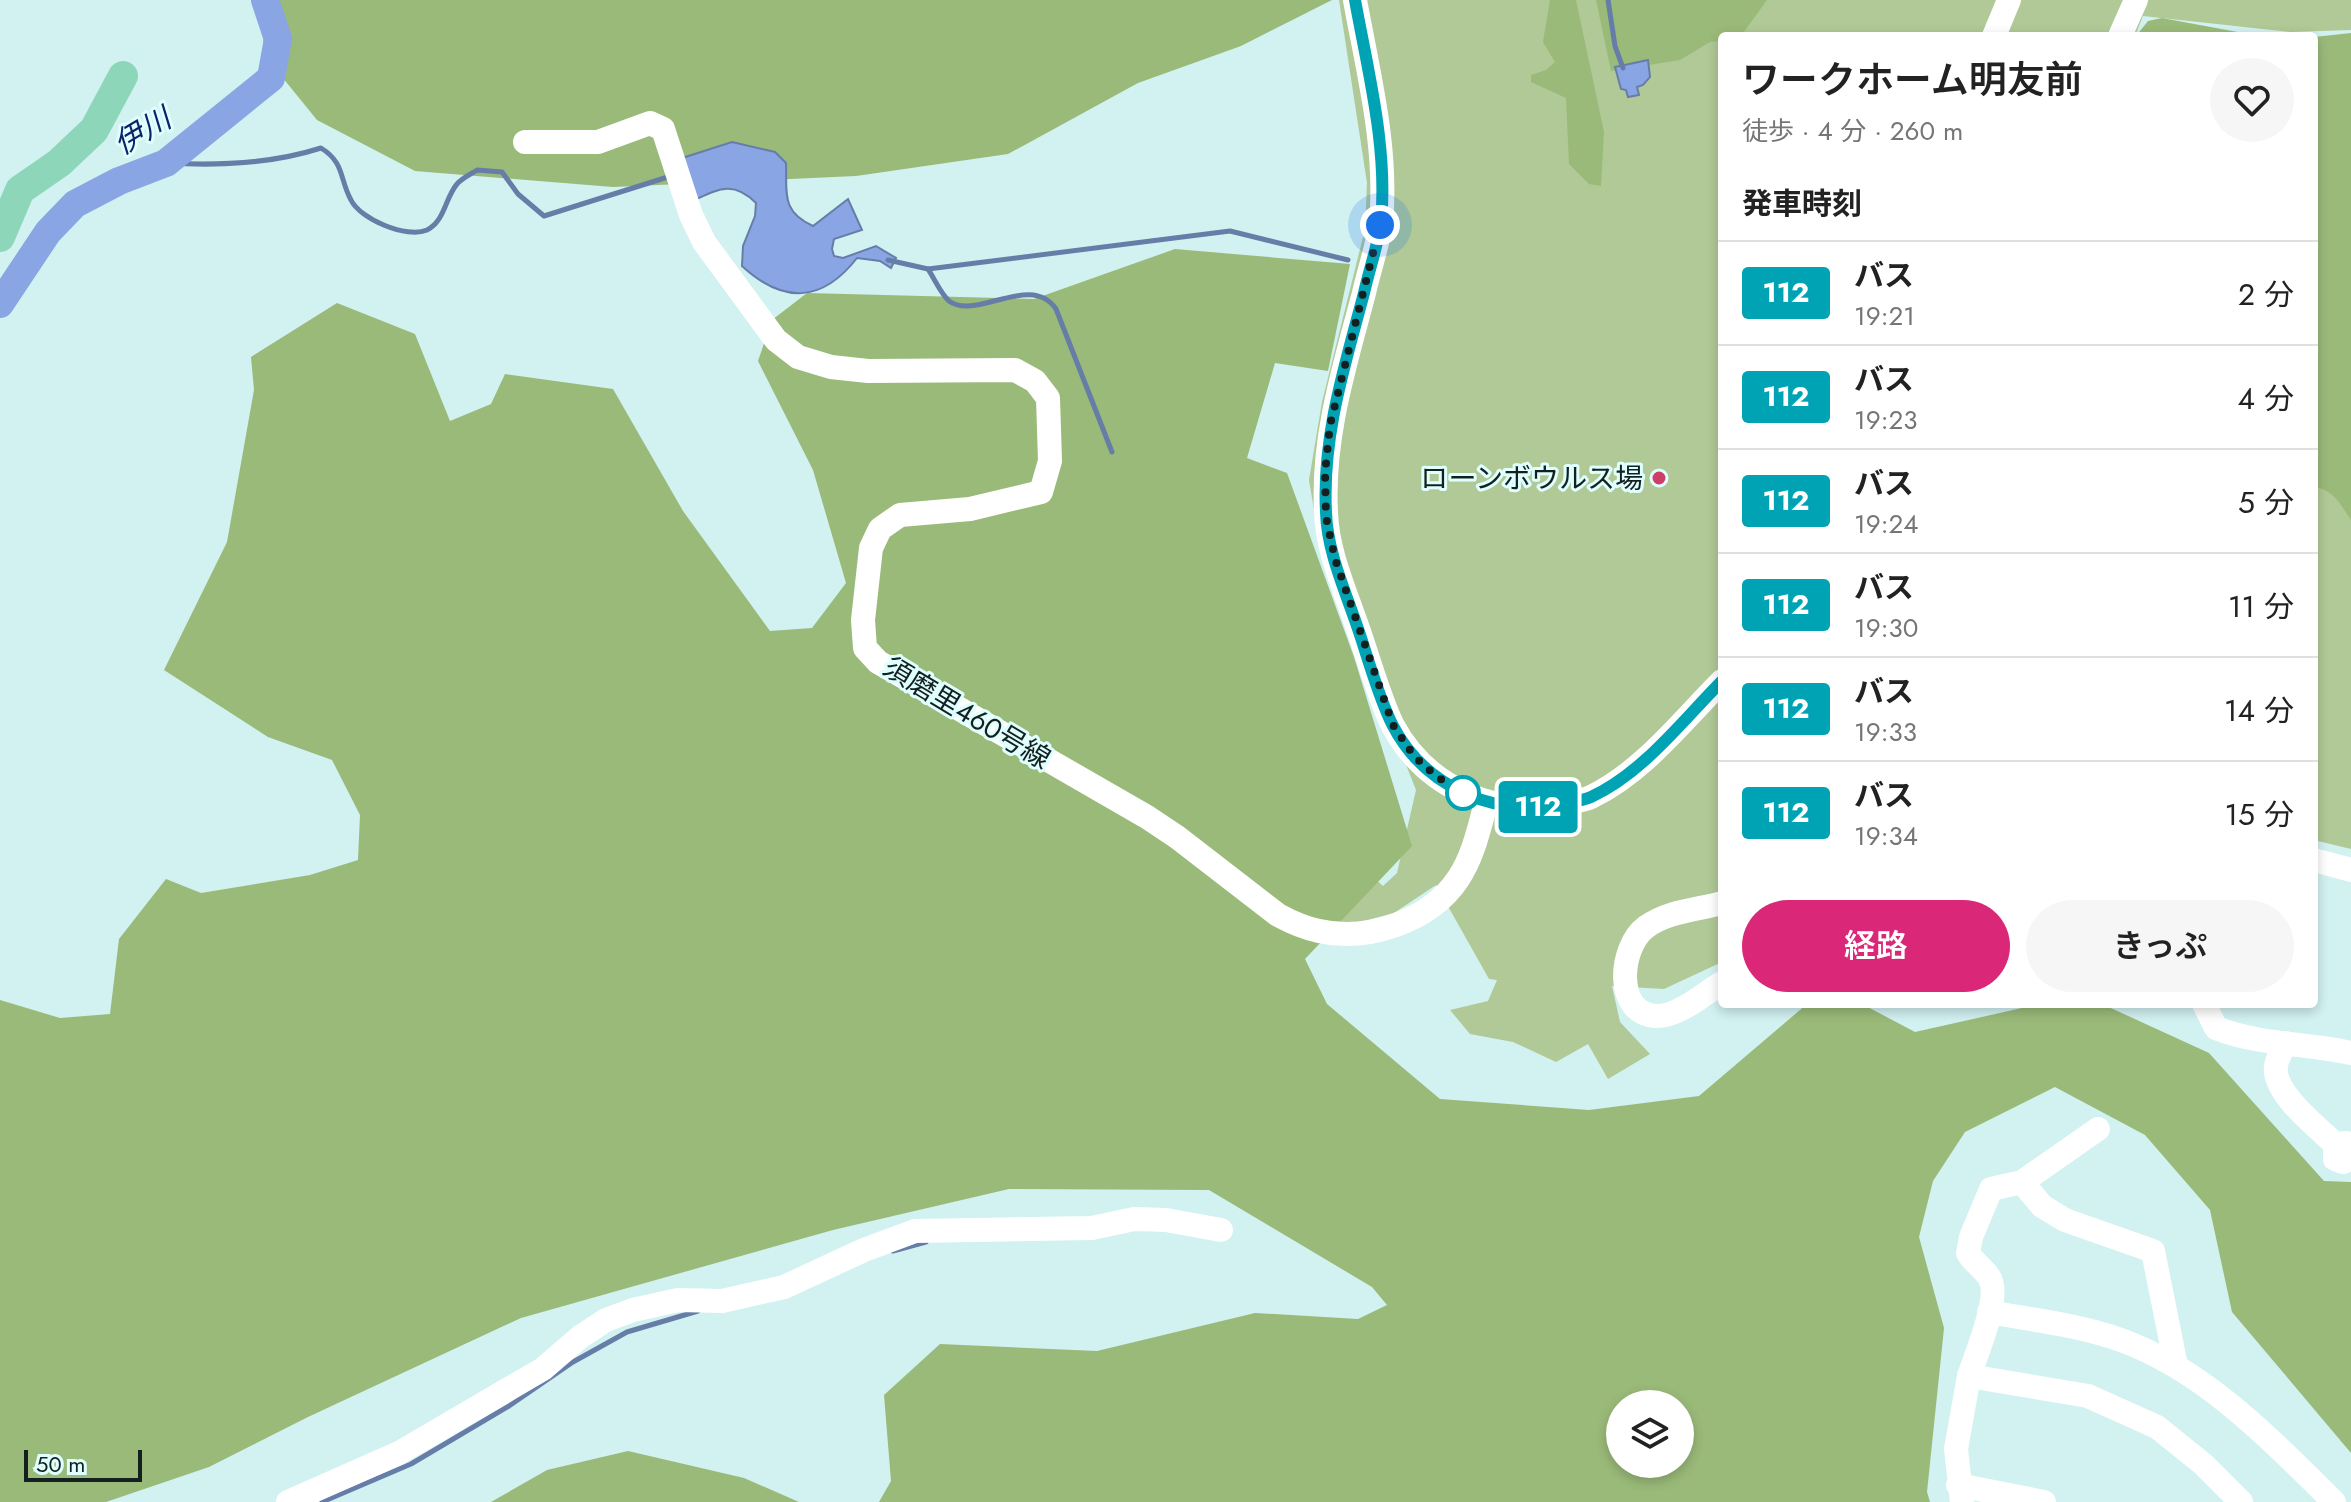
<!DOCTYPE html>
<html lang="ja">
<meta charset="utf-8">
<style>
body{margin:0;font-family:Jost,"Noto Sans JP",sans-serif;background:#f6f6f6;color:#222;height:100vh;display:flex;flex-direction:column;font-size:30px;white-space:nowrap}
*{box-sizing:border-box;margin:0}
p{font-size:26px;color:#767676}
.icon{flex:none;width:44px;height:44px;fill:none;stroke:currentColor;stroke-width:2;stroke-linecap:round;stroke-linejoin:round}
.map{position:relative;flex:1;overflow:hidden}
.side{position:absolute;left:1718px;top:32px;width:600px;height:976px;display:flex;flex-direction:column;background:#fff;border-radius:8px;box-shadow:0 4px 12px #0003}
.side>*{flex:none}
.badge{padding:0 16px;border-radius:6px;font-size:28px;line-height:52px}
.tools{position:absolute;left:1606px;top:1390px;display:grid;gap:16px}
.tools a{display:grid;place-items:center;width:88px;height:88px;border-radius:50%;background:#fff;box-shadow:0 4px 12px #0003;font-size:40px}
.scale{position:absolute;left:24px;bottom:20px;width:118px;box-sizing:border-box;padding-left:8px;border:4px solid #141f1f;border-top:0;font-size:22px;line-height:28px;white-space:nowrap;color:#141f1f;-webkit-text-stroke:6px #dffefe;paint-order:stroke}
.you{position:absolute;width:40px;height:40px;margin:-20px;border:6px solid #fff;border-radius:50%;background:#1a73e8;box-shadow:0 0 0 12px #1a73e833}
.map>.badge{position:absolute;translate:-50% -50%;box-shadow:0 0 0 4px #fff}
h2{padding:0 24px;font-size:30px;line-height:72px}
.round{display:grid;place-items:center;flex:none;width:84px;height:84px;border-radius:42px;background:#f6f6f6}
.summary{display:flex;align-items:center;justify-content:space-between;height:136px;padding:0 24px}
h1{font-size:38px;font-weight:600;line-height:60px}
.action{display:flex;gap:16px;margin-top:auto;padding:16px 24px}
.action a{flex:1;height:92px;border-radius:48px;background:#db2777;color:#fff;font-size:32px;font-weight:600;line-height:92px;text-align:center}
.action a+a{background:#f6f6f6;color:#222}
ul{padding:0;list-style:none}
li{display:flex;align-items:center;gap:24px;height:104px;padding:0 24px;border-top:2px solid #e0e0e0}
li div{flex:1}
li b{display:block;font-size:30px}
li em{font-style:normal}
li .badge{min-width:88px;font-weight:700;text-align:center}
.map>svg:first-child{display:block}
</style>
<div class="map">
<svg width="2351" height="1502" viewBox="0 0 2351 1502">
<rect width="100%" height="100%" fill="#d2f1f1"/>
<g fill="#b0c996">
<path d="M 1339,0 L 2351,0 L 2351,30 L 2291,32 L 2143,16 L 2135,36 L 1722,36 L 1722,962 L 1664,989 L 1612,986 L 1620,1022 L 1650,1054 L 1608,1079 L 1588,1044 L 1556,1062 L 1513,1042 L 1470,1034 L 1450,1010 L 1488,1001 L 1497,980 L 1489,979 L 1436,885 L 1394,913 L 1349,925 L 1284,903 L 1359,864 L 1383,886 L 1397,873 L 1416,790 L 1320,546 L 1309,480 L 1322,402 L 1365,229 L 1367,183 Z"/>
<path d="M 2335,481 L 2351,506 L 2351,849 L 2314,840 L 2314,485 Z"/>
</g>
<g fill="#9aba79" fill-rule="evenodd">
<path d="M 259,0 L 1332,0 L 1241,46 L 1138,83 L 1008,154 L 856,176 L 613,187 L 415,171 L 317,120 L 265,56 Z"/>
<path d="M 1550,0 L 1576,0 L 1604,132 L 1601,186 L 1589,184 L 1569,164 L 1566,98 L 1531,82 L 1531,75 L 1546,70 L 1555,62 L 1543,42 Z"/>
<path d="M 1596,0 L 1767,0 L 1741,36 L 1722,36 L 1722,41 L 1710,42 L 1680,60 L 1611,71 Z"/>
<path d="M 2162,18 L 2259,36 L 2136,36 L 2148,21 Z"/>
<path d="M 2351,33 L 2351,520 C 2341,505 2333,489 2314,487 L 2314,37 Z"/>
<path d="M 1175,249 L 1350,264 L 1328,371 L 1275,363 L 1247,458 L 1287,473 L 1354,657 L 1412,846 L 1305,959 L 1327,1004 L 1440,1099 L 1589,1110 L 1699,1096 L 1807,1004 L 1862,1004 L 1915,1032 L 2040,1004 L 2102,1004 L 2209,1053 L 2324,1181 L 2351,1182 L 2351,1453 L 2232,1312 L 2210,1210 L 2145,1135 L 2055,1087 L 1965,1132 L 1933,1181 L 1919,1237 L 1944,1328 L 1927,1492 L 1930,1502 L 879,1502 L 891,1481 L 884,1395 L 940,1344 L 1097,1351 L 1255,1313 L 1358,1319 L 1387,1305 L 1372,1287 L 1209,1190 L 1009,1189 L 833,1230 L 521,1318 L 308,1417 L 209,1467 L 106,1502 L 0,1502 L 0,1000 L 60,1018 L 110,1014 L 119,939 L 166,879 L 201,893 L 310,875 L 358,860 L 360,815 L 332,760 L 268,737 L 164,670 L 227,542 L 254,390 L 251,357 L 337,303 L 415,334 L 450,421 L 491,404 L 505,374 L 613,389 L 683,511 L 770,631 L 812,628 L 846,583 L 813,470 L 758,361 L 772,320 L 807,293 L 1034,299 ZM 1620,1404 L 1680,1404 L 1680,1464 L 1620,1464 Z"/>
<path d="M 628,1451 L 744,1478 L 799,1502 L 491,1502 L 547,1470 Z"/>
</g>
<g fill="#89a5e3" stroke="#667da8" stroke-width="2">
<path d="M 1648,60 L 1650,77 L 1643,85 L 1637,87 L 1639,95 L 1628,97 L 1626,90 L 1621,89 L 1615,67 Z"/>
<path d="M 732,142 L 775,152 L 786,163 C 787,194 781,211 813,226 L 848,199 L 862,230 L 834,239 L 832,249 L 834,256 L 843,258 L 876,246 L 896,258 L 891,268 L 880,261 L 857,258 C 822,303 783,304 742,266 L 743,246 L 755,216 L 756,203 C 732,179 717,190 690,202 L 676,160 Z"/>
</g>
<g fill="none" stroke-linecap="round" stroke-linejoin="round">
<g stroke="#667da8" stroke-width="5">
<path d="M 1608,0 L 1615,46 L 1623,68"/>
<path d="M 166,163 C 219,166 271,164 321,148 C 345,163 339,178 351,200 C 360,219 407,239 427,230 C 445,221 445,198 457,184 C 462,178 471,174 477,170 L 502,172 L 518,194 L 544,216 L 671,176"/>
<path d="M 888,260 L 928,269 C 934,278 941,294 949,301 C 976,321 1031,272 1056,309 L 1112,452"/>
<path d="M 928,269 L 1230,231 L 1348,260"/>
<path d="M 893,1251 L 926,1242"/>
<path d="M 322,1502 L 411,1464 L 509,1406 L 573,1362 L 627,1332 L 698,1311"/>
</g>
<path stroke="#89a5e3" stroke-width="28" d="M 0,304 L 48,232 L 75,204 L 119,181 L 166,163 L 271,78 L 278,39 L 265,0"/>
<g stroke="#fff" stroke-width="24">
<path d="M 1355,0 C 1368,72 1388,148 1381,222 C 1378,245 1369,270 1364,293 C 1345,365 1322,436 1326,512 C 1327,550 1344,588 1356,623 C 1367,653 1379,698 1393,726 C 1426,787 1495,818 1562,804 C 1571,802 1582,801 1591,797 C 1643,772 1682,721 1722,681"/>
<path d="M 1994,36 L 2009,0"/>
<path d="M 2120,36 L 2136,0"/>
<path d="M 525,142 L 598,142 L 650,123 L 663,129 L 691,215 L 704,242 L 776,340 L 798,357 L 831,367 L 868,371 L 1015,370 L 1035,381 L 1048,398 L 1050,461 L 1041,492 L 970,509 L 900,515 L 880,529 L 871,548 L 863,620 L 865,648 L 878,662 L 1147,817 L 1177,837 L 1278,915 C 1291,922 1304,928 1319,931 C 1367,942 1430,921 1458,879 C 1473,857 1479,829 1486,803"/>
<path d="M 2314,860 L 2351,870"/>
<path d="M 1722,903 C 1696,910 1668,911 1646,927 C 1619,947 1614,1014 1656,1016 C 1678,1017 1703,994 1722,983"/>
<path d="M 2204,1004 L 2216,1028 C 2259,1045 2306,1043 2351,1053"/>
<path d="M 2286,1043 C 2282,1050 2277,1058 2276,1066 C 2272,1092 2317,1127 2335,1144"/>
<path d="M 2347,1143 L 2335,1144 L 2335,1159 L 2343,1162 L 2351,1158"/>
<path d="M 2022,1182 L 2098,1129"/>
<path d="M 1989,1312 C 2033,1320 2079,1325 2121,1340 C 2206,1371 2271,1440 2334,1502"/>
<path d="M 1969,1376 C 1976,1354 2002,1296 1989,1277 C 1983,1268 1974,1263 1968,1253 L 1971,1237 L 1991,1189 L 2022,1182 L 2042,1206 L 2065,1220 L 2153,1251 L 2176,1366"/>
<path d="M 1958,1485 L 2044,1502"/>
<path d="M 288,1502 L 399,1453 L 543,1369 L 580,1337 L 606,1320 L 633,1310 L 678,1300 L 722,1301 L 784,1287 L 864,1250 L 915,1231 L 1092,1228 L 1134,1219 L 1166,1220 L 1221,1230"/>
<path d="M 1962,1502 L 1956,1449 L 1969,1376 L 2088,1396 L 2157,1427 L 2203,1464 L 2241,1502"/>
</g>
<path stroke="#8ed6b9" stroke-width="30" d="M 0,237 L 20,190 L 59,163 L 94,130 L 123,76"/>
</g>
<g fill="none" stroke-linecap="round" stroke-linejoin="round">
<defs>
<path id="line" d="M 1355,0 C 1368,72 1388,148 1381,222 C 1378,245 1369,270 1364,293 C 1345,365 1322,436 1326,512 C 1327,550 1344,588 1356,623 C 1367,654 1378,697 1393,726 C 1425,787 1495,818 1562,804 C 1571,802 1582,801 1591,797 C 1643,773 1682,721 1722,681"/>
</defs>
<use href="#line" stroke="#fff" stroke-width="18"/>
<use href="#line" stroke="#00a3b4" stroke-width="12"/>
<path stroke="#141f1f" stroke-width="8" stroke-dasharray="0 14.4" d="M 1380,225 L 1330,425 L 1325,473 L 1326,517 L 1335,559 L 1393,725 L 1414,756 L 1436,776 L 1463,793"/>
</g>
<circle fill="#ce3f67" stroke="#dffefe" stroke-width="3" cx="1659" cy="478" r="8"/>
<circle fill="#fff" stroke="#00a3b4" stroke-width="4" cx="1463" cy="793" r="16"/>
<g text-anchor="middle" dominant-baseline="central" stroke-width="6" stroke-linejoin="round" paint-order="stroke">
<g font-size="28" fill="#141f1f" stroke="#dffefe" text-anchor="end">
<text x="1643" y="478">ローンボウルス場</text>
</g>
<g font-size="28" fill="#141f1f" stroke="#dffefe">
<text transform="translate(967 713) rotate(31)">須磨里４６０号線</text>
</g>
<g font-size="30" font-style="italic" fill="#0d2269" stroke="#dffefe">
<text transform="translate(142 131) rotate(-31)">伊川</text>
</g>
</g>
</svg>
<div class="tools">
<a><svg class="icon" aria-label="layers" viewBox="0 0 24 24"><path d="M12 4l9 5-9 5-9-5zM3 14l9 5 9-5"/></svg></a>
</div>
<div class="scale">50 m</div>
<div class="you" style="left:1380px;top:225px"></div>
<b class="badge" style="left:1538px;top:807px;background:#00a3b4;color:#fff">112</b>
<section class="side">
<div class="summary"><div><h1>ワークホーム明友前</h1><p>徒歩 · 4 分 · 260 m</p></div><a class="round"><svg class="icon" aria-label="heart" viewBox="0 0 24 24"><path d="M12 20l-8-8c-3-5 5-10 8-4 3-6 11-1 8 4z"/></svg></a></div>
<h2>発車時刻</h2>
<ul>
<li><span class="badge" style="background:#00a3b4;color:#fff">112</span><div><b>バス</b><p>19:21</p></div><em>2 分</em></li>
<li><span class="badge" style="background:#00a3b4;color:#fff">112</span><div><b>バス</b><p>19:23</p></div><em>4 分</em></li>
<li><span class="badge" style="background:#00a3b4;color:#fff">112</span><div><b>バス</b><p>19:24</p></div><em>5 分</em></li>
<li><span class="badge" style="background:#00a3b4;color:#fff">112</span><div><b>バス</b><p>19:30</p></div><em>11 分</em></li>
<li><span class="badge" style="background:#00a3b4;color:#fff">112</span><div><b>バス</b><p>19:33</p></div><em>14 分</em></li>
<li><span class="badge" style="background:#00a3b4;color:#fff">112</span><div><b>バス</b><p>19:34</p></div><em>15 分</em></li>
</ul>
<div class="action"><a>経路</a><a>きっぷ</a></div>
</section>
</div>
